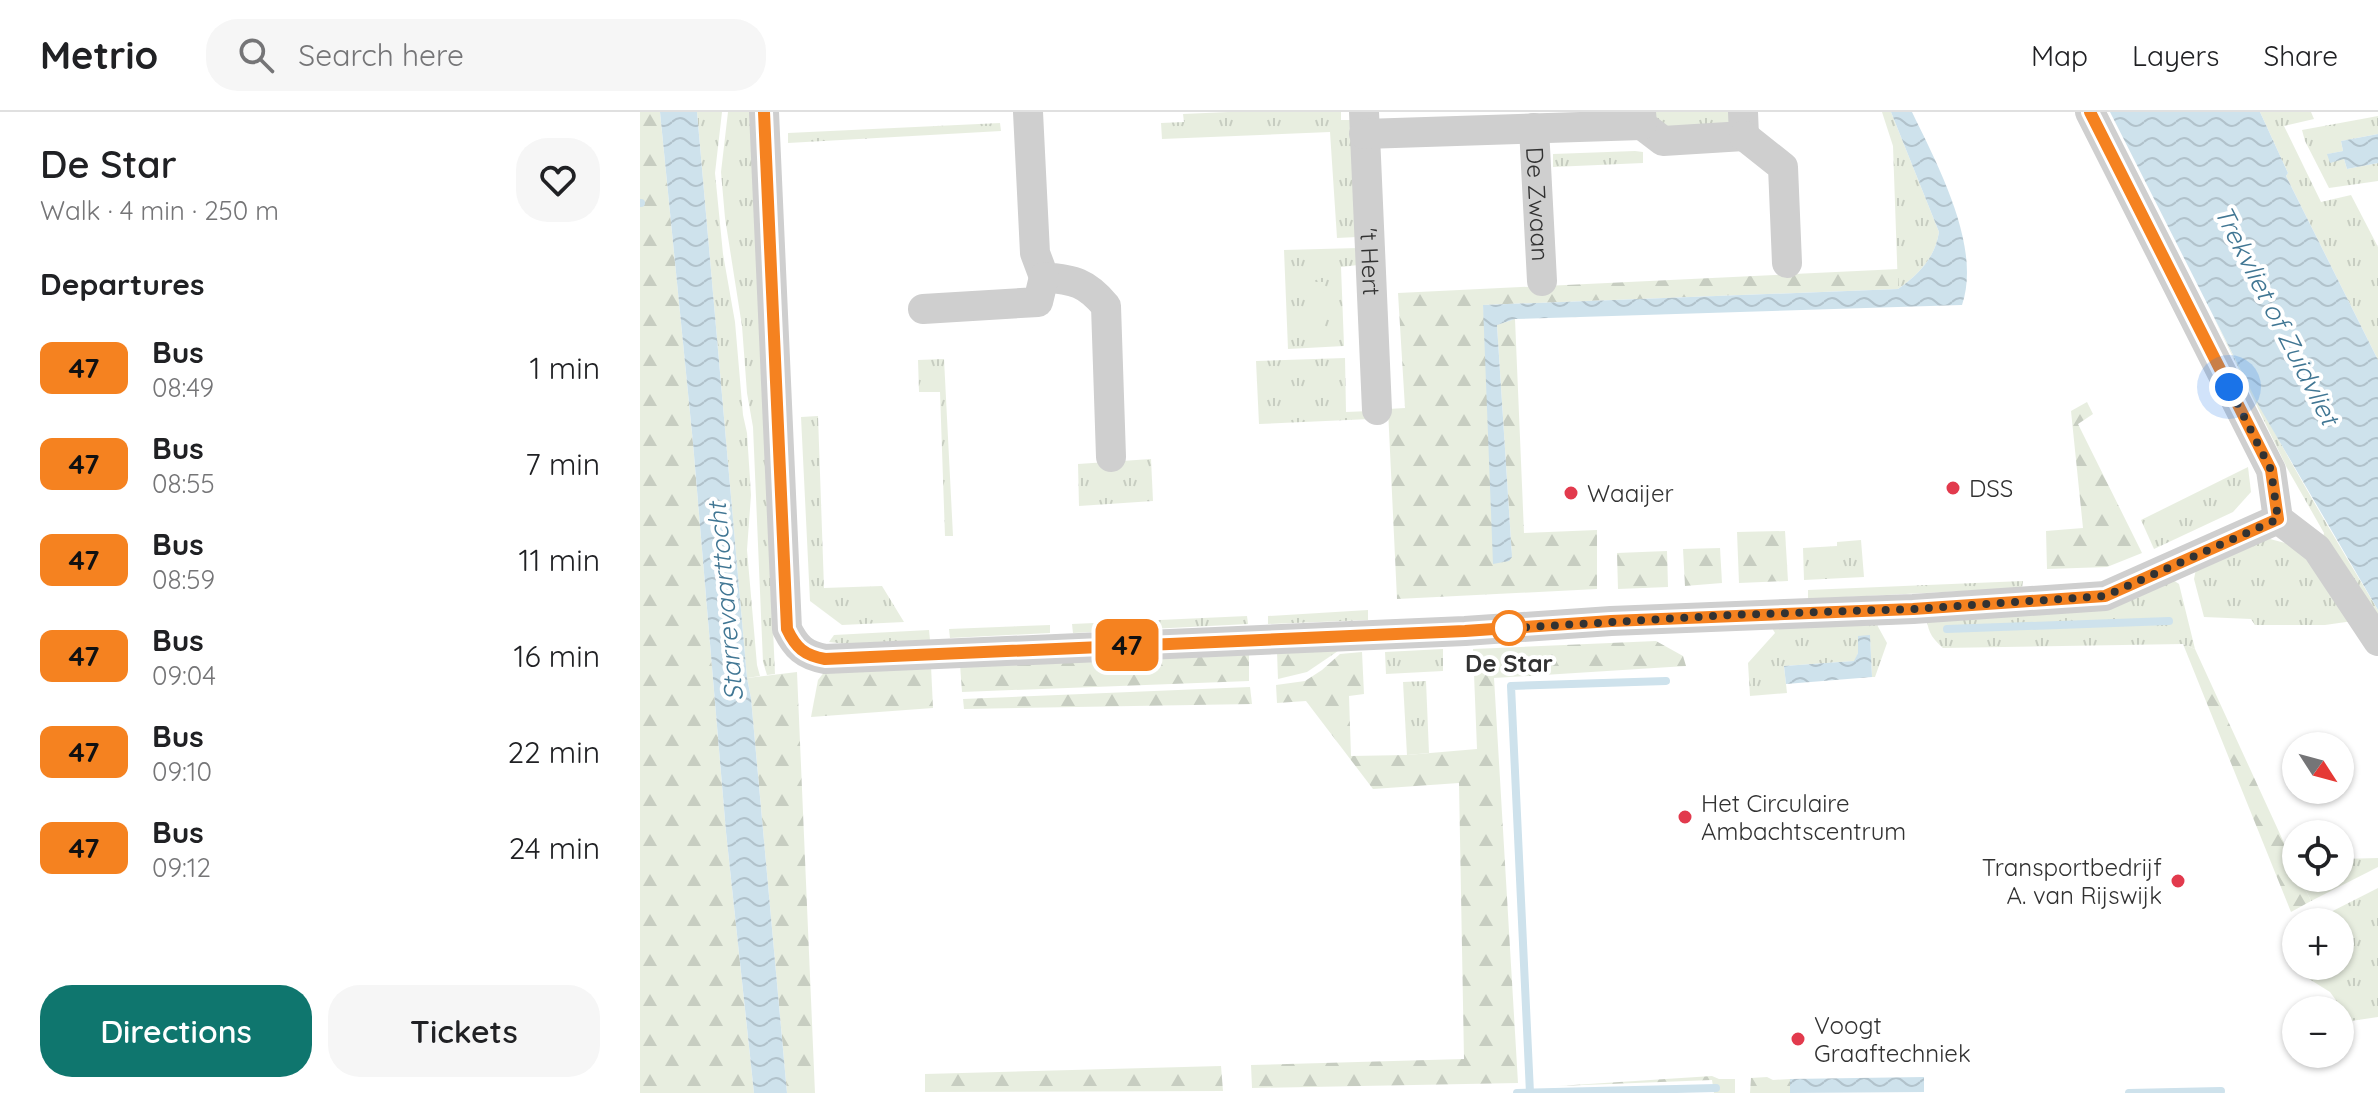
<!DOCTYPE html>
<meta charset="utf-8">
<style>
body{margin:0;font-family:Quicksand,sans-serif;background:#f6f6f6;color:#202124;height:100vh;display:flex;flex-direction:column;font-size:30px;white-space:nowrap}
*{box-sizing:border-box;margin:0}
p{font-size:26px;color:#757577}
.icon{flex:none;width:44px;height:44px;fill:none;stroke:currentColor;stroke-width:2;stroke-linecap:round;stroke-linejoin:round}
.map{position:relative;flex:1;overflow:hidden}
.side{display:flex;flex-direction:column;background:#fff;width:640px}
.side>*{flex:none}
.badge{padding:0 16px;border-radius:12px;font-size:28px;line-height:52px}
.needle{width:52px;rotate:126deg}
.buttons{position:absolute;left:1642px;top:620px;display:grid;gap:16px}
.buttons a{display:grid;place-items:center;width:72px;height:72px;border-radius:50%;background:#fff;box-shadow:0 2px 6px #0004;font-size:40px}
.you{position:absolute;width:40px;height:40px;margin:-20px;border:6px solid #fff;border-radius:50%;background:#1a73e8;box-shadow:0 0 0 12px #1a73e833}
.map>.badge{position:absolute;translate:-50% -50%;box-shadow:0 0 0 4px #fff}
h2{padding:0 40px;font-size:30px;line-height:72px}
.round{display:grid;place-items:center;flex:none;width:84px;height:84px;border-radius:32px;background:#f6f6f6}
.summary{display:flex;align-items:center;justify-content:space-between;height:136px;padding:0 40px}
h1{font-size:38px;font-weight:600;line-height:60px}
.button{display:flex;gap:16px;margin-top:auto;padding:16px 40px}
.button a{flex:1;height:92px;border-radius:32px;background:#0f766e;color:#fff;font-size:32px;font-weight:600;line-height:92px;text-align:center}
.button a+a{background:#f6f6f6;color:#202124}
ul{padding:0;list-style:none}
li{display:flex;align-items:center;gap:24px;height:96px;padding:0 40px}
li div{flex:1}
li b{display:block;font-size:30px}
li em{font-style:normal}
li .badge{min-width:88px;font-weight:700;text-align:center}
header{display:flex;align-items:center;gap:48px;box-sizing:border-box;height:112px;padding:0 40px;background:#fff;border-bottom:2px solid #e0e0e0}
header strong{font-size:38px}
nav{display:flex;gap:44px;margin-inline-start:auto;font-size:28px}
.search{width:560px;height:72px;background:#f6f6f6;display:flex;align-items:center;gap:20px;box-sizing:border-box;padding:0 28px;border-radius:32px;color:#757577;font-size:30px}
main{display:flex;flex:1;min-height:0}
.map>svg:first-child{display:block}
</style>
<header>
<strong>Metrio</strong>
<div class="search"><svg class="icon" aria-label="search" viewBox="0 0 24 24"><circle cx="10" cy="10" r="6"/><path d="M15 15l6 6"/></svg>Search here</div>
<nav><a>Map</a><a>Layers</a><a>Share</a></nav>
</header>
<main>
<section class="side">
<div class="summary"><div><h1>De Star</h1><p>Walk · 4 min · 250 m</p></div><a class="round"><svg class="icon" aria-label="heart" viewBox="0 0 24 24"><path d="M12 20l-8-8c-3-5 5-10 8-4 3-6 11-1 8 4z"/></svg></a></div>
<h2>Departures</h2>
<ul>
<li><span class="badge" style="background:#f58220;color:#111">47</span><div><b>Bus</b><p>08:49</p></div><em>1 min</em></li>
<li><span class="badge" style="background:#f58220;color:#111">47</span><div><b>Bus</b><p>08:55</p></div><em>7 min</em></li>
<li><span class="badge" style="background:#f58220;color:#111">47</span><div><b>Bus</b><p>08:59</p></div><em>11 min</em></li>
<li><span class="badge" style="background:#f58220;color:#111">47</span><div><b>Bus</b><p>09:04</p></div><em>16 min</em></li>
<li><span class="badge" style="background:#f58220;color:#111">47</span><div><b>Bus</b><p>09:10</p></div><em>22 min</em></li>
<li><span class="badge" style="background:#f58220;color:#111">47</span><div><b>Bus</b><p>09:12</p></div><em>24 min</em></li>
</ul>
<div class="button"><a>Directions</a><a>Tickets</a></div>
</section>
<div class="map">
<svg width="1738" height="981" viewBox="0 0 1738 981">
<defs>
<pattern id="grass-tufts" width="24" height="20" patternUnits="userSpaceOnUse" patternTransform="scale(2)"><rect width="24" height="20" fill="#e8eee0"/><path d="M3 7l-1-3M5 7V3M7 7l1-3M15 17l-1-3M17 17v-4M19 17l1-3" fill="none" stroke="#c7cdc1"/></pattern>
<pattern id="forest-firs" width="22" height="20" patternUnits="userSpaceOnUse" patternTransform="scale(2)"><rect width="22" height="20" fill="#e8eee0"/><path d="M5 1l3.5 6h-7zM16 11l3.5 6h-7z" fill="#c7cdc1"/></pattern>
<pattern id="water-waves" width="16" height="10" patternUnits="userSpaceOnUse" patternTransform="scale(2)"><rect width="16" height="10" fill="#cee2ec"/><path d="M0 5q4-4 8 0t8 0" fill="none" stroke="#b1c2cb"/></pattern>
</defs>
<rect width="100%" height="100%" fill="#fff"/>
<g fill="url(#grass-tufts)">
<path d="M 57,0 L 82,0 L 75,61 L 83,142 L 95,210 L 103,303 L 107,321 L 111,383 L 107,438 L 117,553 L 120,564 L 107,566 Z"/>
<path d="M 88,0 L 110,0 L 135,562 L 127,563 L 123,550 L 113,315 L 107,281 L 102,214 L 85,106 L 81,60 Z"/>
<path d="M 588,0 L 701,0 L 701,8 L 711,8 L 717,125 L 697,126 L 690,20 L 522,27 L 521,11 L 544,10 L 543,2 Z"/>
<path d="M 1012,0 L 1095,0 L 1095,6 L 1083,17 L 1027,20 Z"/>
<path d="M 1242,0 L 1251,0 L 1299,120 C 1295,146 1279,162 1258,177 L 1253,34 Z"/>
<path d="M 1620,0 L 1671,0 L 1674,7 L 1644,14 L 1681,90 L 1711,83 L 1738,135 L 1738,248 L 1646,64 L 1648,61 Z"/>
<path d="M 1738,4 L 1738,22 L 1701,29 L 1703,39 L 1688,42 L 1704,47 L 1707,57 L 1738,51 L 1738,69 L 1689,76 L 1665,29 L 1662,18 Z"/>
<path d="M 360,11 L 361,19 L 148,31 L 148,21 Z"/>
<path d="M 995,39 L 1003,40 L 1003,51 L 913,55 L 913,42 Z"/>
<path d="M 718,136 L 718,153 L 701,155 L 704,234 L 648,237 L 644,138 Z"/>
<path d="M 1573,204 C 1624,305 1679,401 1738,498 L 1738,512 L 1683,426 L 1684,421 L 1647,356 Z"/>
<path d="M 705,246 L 706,300 L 730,299 L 730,307 L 619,312 L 616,249 Z"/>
<path d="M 304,247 L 313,424 L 305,424 L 300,280 L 279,280 L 278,248 Z"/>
<path d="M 178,304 L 184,476 L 242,474 L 264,510 L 202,513 L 170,489 L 161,305 Z"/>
<path d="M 511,347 L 513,389 L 439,394 L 438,352 Z"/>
<path d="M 1608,355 L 1611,380 L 1593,400 L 1514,437 L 1501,408 Z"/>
<path d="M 1630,427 L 1657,434 L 1713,509 L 1685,513 L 1615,513 L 1611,507 L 1564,505 L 1554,467 L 1556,457 L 1617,430 Z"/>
<path d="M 1221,428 L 1224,465 L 1164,468 L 1163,436 L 1197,434 L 1197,430 Z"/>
<path d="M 1533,468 L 1539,472 L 1555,537 L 1543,532 L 1303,536 C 1294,528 1288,521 1287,508 Z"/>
<path d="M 1383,469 L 1382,476 L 1168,487 L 1168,478 Z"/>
<path d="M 728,498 L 728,508 L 628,512 L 628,504 Z"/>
<path d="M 607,504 L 608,512 L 433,521 L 432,512 Z"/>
<path d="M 1236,511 L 1247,531 L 1235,565 L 1232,565 L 1230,526 L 1218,524 L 1218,541 L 1215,549 L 1144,554 L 1147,581 L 1110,584 L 1108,551 L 1135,521 L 1132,516 Z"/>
<path d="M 410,513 L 410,521 L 310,526 L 309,517 Z"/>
<path d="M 289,518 L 290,528 L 207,532 L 189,530 L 194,523 Z"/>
<path d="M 803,537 L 803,559 L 746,562 L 745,540 Z"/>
<path d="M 786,569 L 789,641 L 767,643 L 763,570 Z"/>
<path d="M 1738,746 L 1738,755 L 1671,789 L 1660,766 L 1700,766 L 1700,747 Z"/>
<path d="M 1738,776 L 1738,905 L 1711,909 L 1690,880 L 1653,857 L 1656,849 L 1656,854 L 1700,854 L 1700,810 L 1671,810 Z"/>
</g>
<g fill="url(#forest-firs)">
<path d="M 0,0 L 20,0 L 53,331 L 86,720 L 114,981 L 0,981 Z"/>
<path d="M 1259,157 L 1258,177 L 843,193 L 872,445 L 857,213 L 875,207 L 884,421 L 957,418 L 957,477 L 757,487 L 748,297 L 765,296 L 758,181 Z"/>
<path d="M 1447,290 L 1453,302 L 1438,312 L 1502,441 L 1467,455 L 1407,457 L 1406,419 L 1443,416 L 1431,299 Z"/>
<path d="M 1145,419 L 1148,469 L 1099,471 L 1097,420 Z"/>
<path d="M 1080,436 L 1082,471 L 1045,474 L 1043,437 Z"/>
<path d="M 1027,439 L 1028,475 L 978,477 L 977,441 Z"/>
<path d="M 1016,529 L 1043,544 L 1046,554 L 854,566 L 878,971 L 612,976 L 611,953 L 824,947 L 819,671 L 733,677 L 666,589 L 637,591 L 636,573 L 665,569 L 682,558 L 700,542 L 722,540 L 724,582 L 709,584 L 711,644 L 767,643 L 837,637 L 833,537 Z"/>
<path d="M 1543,532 L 1555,537 L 1656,757 L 1656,766 L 1660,766 L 1671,789 L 1651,800 Z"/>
<path d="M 698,539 L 667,560 L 638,567 L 637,540 Z"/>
<path d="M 609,541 L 609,569 L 322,580 L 320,552 Z"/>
<path d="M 291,554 L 293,596 L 171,605 L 178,568 L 185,559 Z"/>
<path d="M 157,560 L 175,981 L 147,981 L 111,586 L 107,566 Z"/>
<path d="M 610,575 L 612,592 L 324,597 L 323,587 Z"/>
<path d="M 581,954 L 583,979 L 285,980 L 285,962 Z"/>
<path d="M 1072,964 L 1079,967 L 1095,967 L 1095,981 L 1074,981 L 1072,968 L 918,974 Z"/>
<path d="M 1127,965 L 1133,968 L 1150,967 L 1151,981 L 1110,981 L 1111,966 Z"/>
</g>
<path fill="#e8eee0" d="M 666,170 L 683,170 L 684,219 L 667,219 Z"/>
<g fill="url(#water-waves)">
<path d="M 20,0 L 57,0 L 107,566 L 111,586 L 147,981 L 114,981 L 86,720 L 53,331 Z"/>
<path d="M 1251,0 L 1272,0 C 1297,52 1342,134 1322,193 L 875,207 L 857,213 L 872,445 L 869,449 L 853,452 L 843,193 L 1258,177 C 1279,162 1295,146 1299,120 Z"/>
<path d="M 1470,0 L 1620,0 L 1648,61 L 1646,64 L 1738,248 L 1738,498 L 1620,296 Z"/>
<path d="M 1738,22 L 1738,51 L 1707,57 L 1704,47 L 1690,51 L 1687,42 L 1703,39 L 1701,29 Z"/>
<path d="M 1230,523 L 1232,565 L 1146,572 L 1144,554 L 1214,549 L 1218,541 L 1218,524 Z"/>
<path d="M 1284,965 L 1284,980 L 1150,981 L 1150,967 Z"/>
</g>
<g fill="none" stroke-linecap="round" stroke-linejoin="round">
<g stroke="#cee2ec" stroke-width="8">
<path d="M 0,91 L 1,91"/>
<path d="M 1307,517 L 1529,509"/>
<path d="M 877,981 L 1076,976"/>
<path d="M 890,981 L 871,574 L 1026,569"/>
<path d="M 1489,981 L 1581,979"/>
</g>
<g stroke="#cfcfcf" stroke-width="30">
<path d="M 124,0 L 147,517 C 156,535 164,543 185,547 L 825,519 L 971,509 L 1273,497 L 1465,484 L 1638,407"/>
<path d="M 388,0 L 395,141 L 404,165 C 434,168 446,170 466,194 L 471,345"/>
<path id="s1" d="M 724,0 L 737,298"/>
<path d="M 1001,0 L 1002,13 L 1023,29 L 1104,24 L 1103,0"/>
<path d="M 1450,0 L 1631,358 L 1638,407 L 1677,437 L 1738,529"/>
<path id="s2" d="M 894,16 L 902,169"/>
<path d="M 724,22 L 1002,13"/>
<path d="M 1104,24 L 1143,55 L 1147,151"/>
<path d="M 283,197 L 398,190 L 404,165"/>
</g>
</g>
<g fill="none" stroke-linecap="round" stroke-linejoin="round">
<defs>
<path id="line" d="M 124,0 L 147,517 C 156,536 164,543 185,547 L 825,519 L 971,509 L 1273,497 L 1465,484 L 1638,407 L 1631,358 L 1450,0"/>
</defs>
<use href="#line" stroke="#fff" stroke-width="18"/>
<use href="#line" stroke="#f58220" stroke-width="12"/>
<path stroke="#323232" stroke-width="8" stroke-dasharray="0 14.4" d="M 869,516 L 856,517 L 1090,503 L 1273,497 L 1465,484 L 1638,407 L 1631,358 L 1589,275"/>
</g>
<g fill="#e23a4d" stroke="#fff" stroke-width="3">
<circle cx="1313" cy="376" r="8"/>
<circle cx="931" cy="381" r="8"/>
<circle cx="1045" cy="705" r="8"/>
<circle cx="1538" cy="769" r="8"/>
<circle cx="1158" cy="927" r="8"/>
</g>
<circle fill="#fff" stroke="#f58220" stroke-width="4" cx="869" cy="516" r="16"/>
<g text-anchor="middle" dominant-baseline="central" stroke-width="8" stroke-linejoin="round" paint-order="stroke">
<g font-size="24" fill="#323232" stroke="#fff">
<text stroke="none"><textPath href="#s2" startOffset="76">De Zwaan</textPath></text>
<text stroke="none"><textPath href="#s1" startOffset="150">'t Hert</textPath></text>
</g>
<g font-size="24" fill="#323232" stroke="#fff" text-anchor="start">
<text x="1329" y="376">DSS</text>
<text x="947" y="381">Waaijer</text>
<text x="1061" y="691">Het Circulaire<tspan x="1061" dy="28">Ambachtscentrum</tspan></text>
<text x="1522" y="755" text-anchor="end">Transportbedrijf<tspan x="1522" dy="28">A. van Rijswijk</tspan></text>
<text x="1174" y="913">Voogt<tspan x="1174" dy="28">Graaftechniek</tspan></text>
</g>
<g font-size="24" font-weight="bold" fill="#323232" stroke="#fff">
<text x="869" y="551">De Star</text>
</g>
<g font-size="26" font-style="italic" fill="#407693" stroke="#fff">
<text transform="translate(1637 203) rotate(63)">Trekvliet of Zuidvliet</text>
<text transform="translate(85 490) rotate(-95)">Starrevaarttocht</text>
</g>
</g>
</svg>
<div class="buttons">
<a><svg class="needle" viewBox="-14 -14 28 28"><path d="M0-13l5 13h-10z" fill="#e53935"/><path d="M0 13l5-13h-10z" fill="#757577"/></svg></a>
<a><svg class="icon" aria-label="locate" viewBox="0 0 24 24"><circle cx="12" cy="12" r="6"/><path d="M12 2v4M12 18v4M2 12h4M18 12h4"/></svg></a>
<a>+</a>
<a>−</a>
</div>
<div class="you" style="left:1589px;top:275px"></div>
<b class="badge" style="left:487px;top:533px;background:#f58220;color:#111">47</b>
</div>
</main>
